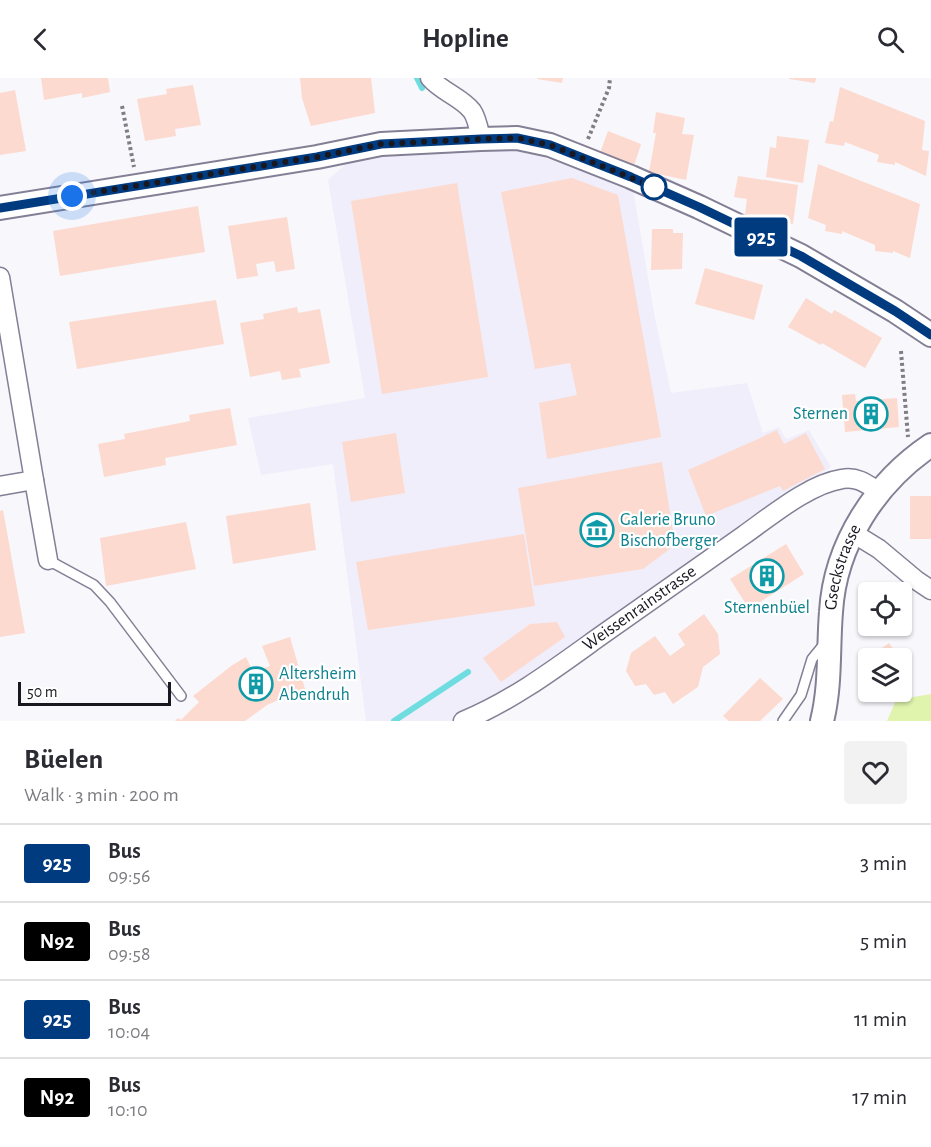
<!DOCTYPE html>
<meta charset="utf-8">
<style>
body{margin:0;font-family:"Alegreya Sans",sans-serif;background:#f2f2f3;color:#2b2b33;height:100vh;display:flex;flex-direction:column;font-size:22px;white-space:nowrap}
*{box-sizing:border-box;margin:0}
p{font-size:20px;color:#7c7c81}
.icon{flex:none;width:33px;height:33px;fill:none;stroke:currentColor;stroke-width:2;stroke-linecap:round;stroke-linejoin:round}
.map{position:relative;height:643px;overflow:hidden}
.details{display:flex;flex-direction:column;background:#fff;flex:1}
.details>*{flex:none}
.badge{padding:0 12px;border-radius:4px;font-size:21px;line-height:39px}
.fabs{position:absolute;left:858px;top:504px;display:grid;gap:12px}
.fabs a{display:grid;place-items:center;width:54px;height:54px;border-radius:6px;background:#fff;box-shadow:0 2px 4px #0004;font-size:30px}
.scale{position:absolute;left:18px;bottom:15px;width:153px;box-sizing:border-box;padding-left:6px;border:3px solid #191720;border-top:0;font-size:16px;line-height:21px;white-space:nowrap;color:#191720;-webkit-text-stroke:4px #fff;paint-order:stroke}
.you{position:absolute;width:30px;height:30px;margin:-15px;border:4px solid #fff;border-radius:50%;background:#1a73e8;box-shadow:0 0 0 9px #1a73e833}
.map>.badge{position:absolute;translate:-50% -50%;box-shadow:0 0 0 3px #fff}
.round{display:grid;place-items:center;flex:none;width:63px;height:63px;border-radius:6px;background:#f2f2f3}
.headline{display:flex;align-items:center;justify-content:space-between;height:102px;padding:0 24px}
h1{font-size:28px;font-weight:700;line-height:45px}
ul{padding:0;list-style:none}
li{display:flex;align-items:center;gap:18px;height:78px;padding:0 24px;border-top:2px solid #e1e1e2}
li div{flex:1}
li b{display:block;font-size:22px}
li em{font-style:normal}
li .badge{min-width:66px;font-weight:700;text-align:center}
header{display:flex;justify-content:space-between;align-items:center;height:78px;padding:0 24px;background:#fff;font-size:27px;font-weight:700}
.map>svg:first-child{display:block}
</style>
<header><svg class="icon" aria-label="back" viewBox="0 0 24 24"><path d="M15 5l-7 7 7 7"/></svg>Hopline<svg class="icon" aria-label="search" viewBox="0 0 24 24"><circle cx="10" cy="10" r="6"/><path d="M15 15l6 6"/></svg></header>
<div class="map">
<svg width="931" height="643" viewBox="0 0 931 643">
<rect width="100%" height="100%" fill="#f8f7fc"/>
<path fill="#f0eefb" d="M 483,69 L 525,74 L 564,85 L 633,111 L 655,240 L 671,315 L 747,305 L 763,355 L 779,349 L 786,361 L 809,352 L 831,389 L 694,481 L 612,541 L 515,610 L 457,643 L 366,643 L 333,386 L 261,397 L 248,340 L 365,320 L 328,102 L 348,84 L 387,76 Z"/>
<path fill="#e0f4ad" d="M 931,616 L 931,643 L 887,643 L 896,622 Z"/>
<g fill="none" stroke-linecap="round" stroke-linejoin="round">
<g stroke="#6fdde0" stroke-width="6">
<path d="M 417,0 L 422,10"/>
<path d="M 394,643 L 468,594"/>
</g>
</g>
<g fill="#fcdacf">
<path d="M 41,0 L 108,0 L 110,14 L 82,20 L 82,15 L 44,22 Z"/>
<path d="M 300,0 L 371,0 L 375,35 L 311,48 L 302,20 Z"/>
<path d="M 537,0 L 563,0 L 562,5 L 537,1 Z"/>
<path d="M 789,0 L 816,0 L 815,5 L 789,1 Z"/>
<path d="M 193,7 L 201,47 L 175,51 L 176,58 L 145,63 L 137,21 L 167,16 L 166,11 Z"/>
<path d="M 840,9 L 925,43 L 922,72 L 929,73 L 926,98 L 895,84 L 895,87 L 877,84 L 879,77 L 845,64 L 844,68 L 825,65 L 830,43 L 833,44 Z"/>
<path d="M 15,12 L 26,73 L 0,77 L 0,15 Z"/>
<path d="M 656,34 L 685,40 L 682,56 L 694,57 L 686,102 L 649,94 L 656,55 L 653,55 Z"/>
<path d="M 608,53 L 641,66 L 634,88 L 600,75 Z"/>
<path d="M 777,58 L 809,62 L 803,105 L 766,99 L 770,69 L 776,70 Z"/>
<path d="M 818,86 L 920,126 L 910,180 L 893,173 L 893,175 L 875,173 L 875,167 L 842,153 L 842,156 L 825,153 L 826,147 L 808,140 Z"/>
<path d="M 738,98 L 798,107 L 793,146 L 745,137 L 747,121 L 734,119 Z"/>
<path d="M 572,100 L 618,117 L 661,359 L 547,381 L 539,325 L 577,317 L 570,285 L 535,291 L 501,114 Z"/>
<path d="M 457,105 L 488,299 L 382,316 L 351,123 Z"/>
<path d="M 198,128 L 205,174 L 60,198 L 53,153 Z"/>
<path d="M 287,139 L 295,191 L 276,194 L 274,183 L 256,186 L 258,198 L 237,201 L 228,148 Z"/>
<path d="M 652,151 L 673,151 L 673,155 L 683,155 L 682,191 L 651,192 Z"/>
<path d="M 705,190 L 763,207 L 754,242 L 695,226 Z"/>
<path d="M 806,220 L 832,236 L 834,232 L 840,235 L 882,260 L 865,290 L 822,265 L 821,267 L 788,249 Z"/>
<path d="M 216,222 L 224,266 L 77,291 L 69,244 Z"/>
<path d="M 297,229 L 298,235 L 320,231 L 330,285 L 299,291 L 301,299 L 282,302 L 280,293 L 250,299 L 240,245 L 264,241 L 263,236 Z"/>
<path d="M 855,316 L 856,323 L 897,320 L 899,349 L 845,354 L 842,317 Z"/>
<path d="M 230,330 L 237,367 L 165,380 L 166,387 L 104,399 L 98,366 L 125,361 L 124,356 L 190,343 L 189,337 Z"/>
<path d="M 777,352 L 784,366 L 806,355 L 825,391 L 783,413 L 780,408 L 706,438 L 688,392 L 758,361 Z"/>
<path d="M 396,355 L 405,415 L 351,424 L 342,364 Z"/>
<path d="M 662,384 L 675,467 L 643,491 L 534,508 L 518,410 Z"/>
<rect x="910" y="418" width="21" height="43"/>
<path d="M 310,425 L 316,472 L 233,486 L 226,438 Z"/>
<path d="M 3,432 L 25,555 L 0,559 L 0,433 Z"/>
<path d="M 186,444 L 196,491 L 106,508 L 100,460 Z"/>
<path d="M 524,456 L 535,528 L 368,552 L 356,484 Z"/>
<path d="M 786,466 L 804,496 L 749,531 L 730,501 Z"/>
<path d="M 704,536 L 718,556 L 720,576 L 703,589 L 698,609 L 673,626 L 665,614 L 654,617 L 646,606 L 635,608 L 626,593 L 631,575 L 655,558 L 670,578 L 685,567 L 678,556 Z"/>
<path d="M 557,544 L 565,559 L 501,604 L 483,580 L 530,546 Z"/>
<path d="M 290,559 L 305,611 L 267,627 L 245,643 L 175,643 L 178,640 L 181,642 L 199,624 L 193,618 L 231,588 L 246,579 L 253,594 L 270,588 L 262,568 Z"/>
<path d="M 889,565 L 898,577 L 899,580 L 884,580 L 879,572 Z"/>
<path d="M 760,600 L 783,621 L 760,643 L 729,643 L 723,638 Z"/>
</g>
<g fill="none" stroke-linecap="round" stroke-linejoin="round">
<defs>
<g id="service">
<path d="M 48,482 L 94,507 L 110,524 L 181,618"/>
<path d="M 783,643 L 801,617 L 812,581 L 825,565"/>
</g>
<g id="minor">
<path d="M 430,0 C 442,14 461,19 472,33 C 477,40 479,52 481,61"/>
<path d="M 0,199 L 34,402 L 0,408"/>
<path d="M 34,402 L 48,482"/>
<path d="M 853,455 L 879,471 L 916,502 L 931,512"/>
<path id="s1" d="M 463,643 C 512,623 556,590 599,559 C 647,525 695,491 744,457 C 771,438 809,406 842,401 C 857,398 867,406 879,414"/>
</g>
<g id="tertiary">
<path d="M 0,130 L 317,79 L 381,66 L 481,61 L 517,60 L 550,67 L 631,99 L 699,129 L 801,178 L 895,233 L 931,257"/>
<path id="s2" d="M 822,643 C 831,607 828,570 831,534 C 835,466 876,404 931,367"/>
</g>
</defs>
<use href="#service" stroke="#837f95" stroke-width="12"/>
<use href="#minor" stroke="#837f95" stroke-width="21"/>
<use href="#tertiary" stroke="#837f95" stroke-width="26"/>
<g stroke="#807e85" stroke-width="4" stroke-dasharray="3 3" stroke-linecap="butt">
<path d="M 122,28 L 134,89"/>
<path d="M 588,61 L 609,10 L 610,0"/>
<path d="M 901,273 L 908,359"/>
</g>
<use href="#service" stroke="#fff" stroke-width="9"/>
<use href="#minor" stroke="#fff" stroke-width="18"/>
<use href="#tertiary" stroke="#fff" stroke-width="22"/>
</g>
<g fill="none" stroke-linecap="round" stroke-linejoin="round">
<defs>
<path id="line" d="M 0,130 L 317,79 L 381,66 L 481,61 L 517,60 L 550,67 L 631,99 L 699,129 L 801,178 L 895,233 L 931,257"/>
</defs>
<use href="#line" stroke="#fff" stroke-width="14"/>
<use href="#line" stroke="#003b80" stroke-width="9"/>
<path stroke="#191720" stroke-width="6" stroke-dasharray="0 10.8" d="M 72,118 L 317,79 L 381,66 L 481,61 L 517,60 L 550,67 L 654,109"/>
</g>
<defs>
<symbol id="building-ring" viewBox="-11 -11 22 22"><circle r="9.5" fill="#fff" stroke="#0f9aa8" stroke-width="1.5"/><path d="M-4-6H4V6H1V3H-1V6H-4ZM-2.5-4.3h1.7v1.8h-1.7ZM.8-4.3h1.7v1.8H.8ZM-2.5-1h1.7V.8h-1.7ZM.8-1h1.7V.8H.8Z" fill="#0f9aa8"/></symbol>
<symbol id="museum-ring" viewBox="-11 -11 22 22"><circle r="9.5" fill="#fff" stroke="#0f9aa8" stroke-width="1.5"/><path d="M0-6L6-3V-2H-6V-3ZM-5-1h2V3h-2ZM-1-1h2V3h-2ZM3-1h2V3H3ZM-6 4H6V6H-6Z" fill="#0f9aa8"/></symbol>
</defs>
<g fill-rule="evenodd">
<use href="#building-ring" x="852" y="317" width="38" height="38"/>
<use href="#museum-ring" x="578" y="433" width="38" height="38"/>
<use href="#building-ring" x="748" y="479" width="38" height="38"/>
<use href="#building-ring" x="237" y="587" width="38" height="38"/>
</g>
<circle fill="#fff" stroke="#003b80" stroke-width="3" cx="654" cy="109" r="12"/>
<g text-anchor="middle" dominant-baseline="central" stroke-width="4.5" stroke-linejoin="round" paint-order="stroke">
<g font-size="18" fill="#0d838f" stroke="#fff" text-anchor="start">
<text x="848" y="336" text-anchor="end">Sternen</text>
<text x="620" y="442">Galerie Bruno<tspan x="620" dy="21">Bischofberger</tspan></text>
<text x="767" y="530" text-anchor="middle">Sternenbüel</text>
<text x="279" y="596">Altersheim<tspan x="279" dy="21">Abendruh</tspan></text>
</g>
<g font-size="18" fill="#191720" stroke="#fff">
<text stroke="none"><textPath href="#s2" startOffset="156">Gseckstrasse</textPath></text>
<text stroke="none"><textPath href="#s1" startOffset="210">Weissenrainstrasse</textPath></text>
</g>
</g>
</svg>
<div class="fabs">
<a><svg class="icon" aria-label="locate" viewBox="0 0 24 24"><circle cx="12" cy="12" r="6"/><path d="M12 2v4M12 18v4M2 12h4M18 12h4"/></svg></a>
<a><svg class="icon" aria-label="layers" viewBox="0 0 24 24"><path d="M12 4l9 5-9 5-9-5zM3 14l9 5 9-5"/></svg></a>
</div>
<div class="scale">50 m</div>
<div class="you" style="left:72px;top:118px"></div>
<b class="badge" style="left:761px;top:159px;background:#003b80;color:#fff">925</b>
</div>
<section class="details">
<div class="headline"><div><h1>Büelen</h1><p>Walk · 3 min · 200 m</p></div><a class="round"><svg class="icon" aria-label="heart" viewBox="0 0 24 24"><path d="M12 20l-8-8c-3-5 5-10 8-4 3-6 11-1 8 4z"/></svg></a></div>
<ul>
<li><span class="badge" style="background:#003b80;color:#fff">925</span><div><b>Bus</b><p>09:56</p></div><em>3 min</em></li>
<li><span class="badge" style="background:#000;color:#fff">N92</span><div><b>Bus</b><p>09:58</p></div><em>5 min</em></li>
<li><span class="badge" style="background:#003b80;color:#fff">925</span><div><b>Bus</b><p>10:04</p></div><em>11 min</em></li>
<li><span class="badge" style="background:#000;color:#fff">N92</span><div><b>Bus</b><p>10:10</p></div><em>17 min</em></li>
</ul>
</section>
